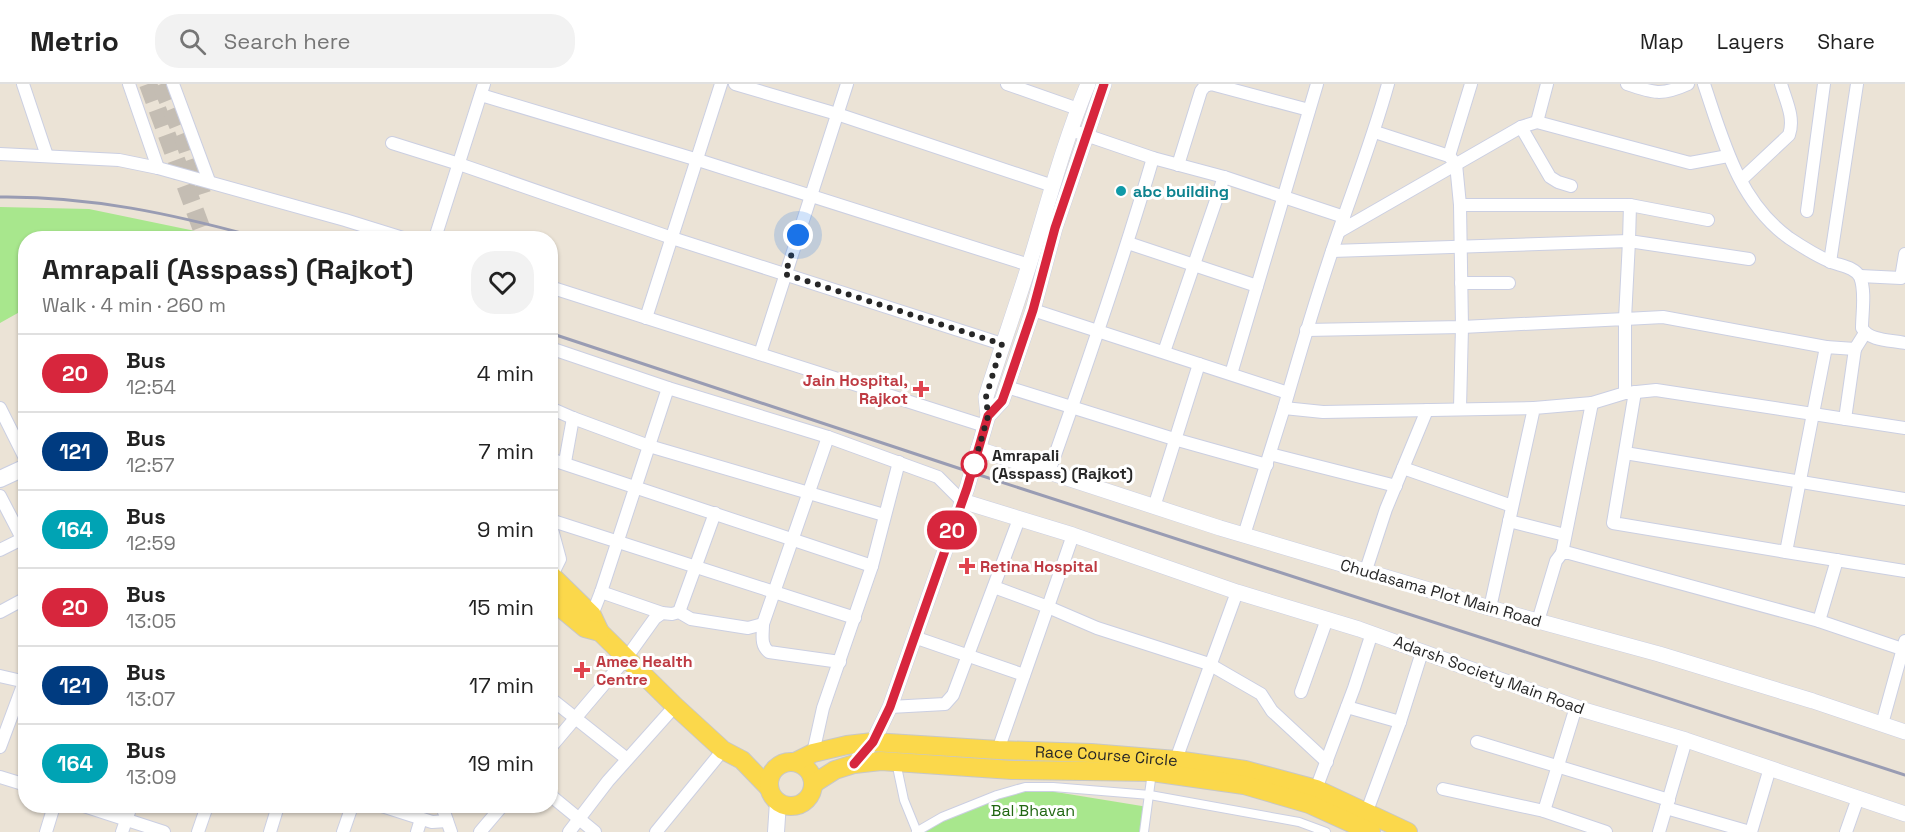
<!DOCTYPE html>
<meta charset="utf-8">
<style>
body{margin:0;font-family:"Space Grotesk",sans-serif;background:#f2f2f2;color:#222;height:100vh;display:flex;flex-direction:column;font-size:22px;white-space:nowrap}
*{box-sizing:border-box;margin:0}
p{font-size:20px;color:#767676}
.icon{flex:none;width:33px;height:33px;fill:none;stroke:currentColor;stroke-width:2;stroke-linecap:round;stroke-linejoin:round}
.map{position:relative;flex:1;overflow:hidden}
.drawer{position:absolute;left:18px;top:147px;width:540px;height:582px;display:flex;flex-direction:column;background:#fff;border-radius:24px;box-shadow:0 2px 4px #0004}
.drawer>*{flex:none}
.badge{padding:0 12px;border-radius:20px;font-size:21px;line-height:39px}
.you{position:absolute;width:30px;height:30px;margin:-15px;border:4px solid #fff;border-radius:50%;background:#1a73e8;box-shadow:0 0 0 9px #1a73e833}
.map>.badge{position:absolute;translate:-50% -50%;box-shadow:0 0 0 3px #fff}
.round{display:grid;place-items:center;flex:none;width:63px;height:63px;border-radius:24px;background:#f2f2f2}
.head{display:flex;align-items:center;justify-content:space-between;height:102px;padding:0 24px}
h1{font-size:28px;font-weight:700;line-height:45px}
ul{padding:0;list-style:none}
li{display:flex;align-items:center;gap:18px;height:78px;padding:0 24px;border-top:2px solid #e0e0e0}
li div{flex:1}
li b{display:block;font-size:22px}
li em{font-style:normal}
li .badge{min-width:66px;font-weight:700;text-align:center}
header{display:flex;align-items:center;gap:36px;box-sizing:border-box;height:84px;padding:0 30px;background:#fff;border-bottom:2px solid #e0e0e0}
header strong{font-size:28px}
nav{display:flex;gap:33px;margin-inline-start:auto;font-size:21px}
.search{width:420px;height:54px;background:#f2f2f2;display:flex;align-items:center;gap:15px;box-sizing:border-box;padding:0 21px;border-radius:24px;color:#767676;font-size:22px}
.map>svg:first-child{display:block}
</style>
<header>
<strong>Metrio</strong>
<div class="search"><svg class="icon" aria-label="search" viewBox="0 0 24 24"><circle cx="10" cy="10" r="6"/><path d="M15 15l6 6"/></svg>Search here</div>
<nav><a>Map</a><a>Layers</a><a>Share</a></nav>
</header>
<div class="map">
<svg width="1905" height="748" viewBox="0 0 1905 748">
<rect width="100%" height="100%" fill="#ebe3d6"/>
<g fill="#a8e78d">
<path d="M 0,123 L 89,125 L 200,148 L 203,154 L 26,154 L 25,225 L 0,239 Z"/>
<path d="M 1025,703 L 1148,723 L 1145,748 L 917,748 Z"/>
</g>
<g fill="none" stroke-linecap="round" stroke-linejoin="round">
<g stroke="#c4bdb3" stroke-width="18" stroke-dasharray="18 9" stroke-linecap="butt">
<path d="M 148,0 L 205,154"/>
<path d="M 161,0 L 184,56 L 202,110"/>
</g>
<defs>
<g id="pedestrian">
<path d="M 896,678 L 904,716 L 917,748"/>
<path d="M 916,748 L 942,733 L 997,711 L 1025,703 L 1053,703 L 1150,711 L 1299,738 L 1326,748"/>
<path d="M 1144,748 L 1152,688"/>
</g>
<g id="minor">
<path d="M 23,0 L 47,72"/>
<path d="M 129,0 L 158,84"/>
<path d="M 173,0 L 209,97"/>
<path d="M 735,0 L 837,30 L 1053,102"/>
<path d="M 1007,0 L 1078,25"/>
<path d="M 1388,0 C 1372,58 1350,113 1331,170 C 1314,221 1299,272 1284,324 L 1323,328 L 1534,324"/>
<path d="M 1627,0 C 1653,9 1662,12 1688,0"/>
<path d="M 1704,0 C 1723,56 1738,117 1789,154 C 1801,162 1815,171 1829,177 C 1839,182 1854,182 1860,193 C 1866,207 1862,229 1862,244 C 1869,257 1891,256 1905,259"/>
<path d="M 481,11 L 698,76 L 1029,181"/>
<path d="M 1537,38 L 1547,0"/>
<path d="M 1521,43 L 1550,93 L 1558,98 L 1571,102"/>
<path d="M 1071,46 L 1153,74 L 1224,93 L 1344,133"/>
<path d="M 1375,48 L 1449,72 L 1456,80 L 1460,121 L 1462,243 L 1460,324"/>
<path d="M 392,59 L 459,80 L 672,154 L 1002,260"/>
<path d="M 0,70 L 119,76 L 158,84 L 345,136 L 403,154"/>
<path d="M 1449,72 L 1471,0"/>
<path d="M 1178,81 L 1201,7 L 1205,2 L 1211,0 L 1309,26"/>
<path d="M 1741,96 L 1789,51 C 1795,34 1786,17 1781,0"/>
<path d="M 1460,121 L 1630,121 L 1708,136"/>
<path d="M 1630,121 L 1629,157 L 1749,175"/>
<path d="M 1807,127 L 1824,0"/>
<path d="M 1340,147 L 1521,43 L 1537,38 L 1690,79 L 1728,72"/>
<path d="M 435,154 L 484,0"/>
<path d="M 1128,159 L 1257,202"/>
<path d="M 1332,167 L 1629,157 L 1625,235 L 1663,233 L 1826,263"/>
<path d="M 1830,178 L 1857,0"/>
<path d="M 1860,192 L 1901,194 L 1905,170"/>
<path d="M 1461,199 L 1509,199"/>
<path d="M 550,203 L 985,342"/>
<path d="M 1033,226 L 1288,309"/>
<path d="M 646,234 L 721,0"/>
<path d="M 1306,246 L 1462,243 L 1625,235 L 1625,309 L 1592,319"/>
<path d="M 1865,249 L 1855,265 L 1826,263 L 1786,468 L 1905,487"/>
<path d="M 550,264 L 668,304 L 828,353 L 938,393 L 962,417"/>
<path d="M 1164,268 L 1224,93"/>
<path d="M 760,270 L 847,0"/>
<path d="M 1231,290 L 1317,0"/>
<path d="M 1007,303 L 1174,355 L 1267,381"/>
<path d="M 1635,308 L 1613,439 L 1786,468"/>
<path d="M 1627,309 L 1656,306 L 1905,344"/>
<path d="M 0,324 L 26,376"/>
<path d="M 550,324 L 573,334 L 649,362 L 884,431"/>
<path d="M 1845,335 L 1855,265"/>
<path d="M 828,353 L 763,540 C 763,551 760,561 769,568 L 840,578"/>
<path d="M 1625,369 L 1905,415"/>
<path d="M 1270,370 L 1396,402"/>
<path d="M 550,375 L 872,482"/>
<path d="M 565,378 L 573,334"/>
<path d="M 1403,384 L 1512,422"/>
<path d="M 1049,388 C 1086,284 1122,180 1153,74"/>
<path d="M 0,412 L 26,462"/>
<path d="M 1154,423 L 1199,280"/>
<path d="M 550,436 L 855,534"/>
<path d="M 1509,437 L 1565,451"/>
<path d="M 550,438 L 560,475 L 552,491"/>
<path d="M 1244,451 L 1284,324"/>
<path d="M 0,466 L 26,453"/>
<path d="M 1366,486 L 1386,425 L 1427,326"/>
<path d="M 994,503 L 1048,523 L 1097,544 L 1209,580 L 1261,610 L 1272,627 L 1327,678"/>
<path d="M 601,508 L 662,529"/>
<path d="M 1490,524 L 1534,324 L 1592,319 L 1562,469"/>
<path d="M 0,528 L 26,514"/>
<path d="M 679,528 L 715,429"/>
<path d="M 592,531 L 601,508 L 668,304"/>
<path d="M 1538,537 L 1556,477 L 1562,469 L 1569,469 L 1819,537 L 1902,565"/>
<path d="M 1819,537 L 1837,476"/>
<path d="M 914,553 L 1024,591"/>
<path d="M 0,592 L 26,598"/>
<path d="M 1301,608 L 1327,535"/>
<path d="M 550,614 L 627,675"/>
<path d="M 890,623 L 945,620 L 953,611 L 1019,435"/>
<path d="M 1347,623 L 1400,638"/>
<path d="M 1882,640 L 1905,557"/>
<path d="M 1477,658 L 1669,716"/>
<path d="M 0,663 L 26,593"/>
<path d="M 550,664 L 627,573 L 655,534 L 662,529 L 672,530 L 679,528 L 691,535 L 748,544 L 763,540"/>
<path d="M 998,666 L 1073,451"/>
<path d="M 813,669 L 823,624 L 872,482 L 899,378"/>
<path d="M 1174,681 L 1237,508"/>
<path d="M 0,693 L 26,701"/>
<path d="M 1316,705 L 1354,604 L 1372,549"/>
<path d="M 1443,705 L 1544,727 L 1576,623"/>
<path d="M 550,711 L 595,748"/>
<path d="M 84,722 L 164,748"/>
<path d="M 382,722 L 432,738 L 447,737"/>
<path d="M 442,722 L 451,748"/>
<path d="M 1666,724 L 1750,748"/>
<path d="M 1367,727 L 1400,638 L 1422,568"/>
<path d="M 1544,727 L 1606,748"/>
<path d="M 46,748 L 54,722"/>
<path d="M 122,748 L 131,722"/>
<path d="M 198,748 L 207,722"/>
<path d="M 270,748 L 278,722"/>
<path d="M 343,748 L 352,722"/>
<path d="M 417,748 L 421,735"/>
<path d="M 480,748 L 502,722"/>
<path d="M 569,748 L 608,697 L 675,622"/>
<path d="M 656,748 L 723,666"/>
<path d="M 1659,748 L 1686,656"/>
<path d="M 1751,748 L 1770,684"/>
<path d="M 1846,748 L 1858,714"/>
</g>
<g id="tertiary">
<path d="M 988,332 L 1002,317 L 1033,226 L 1055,144 L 1104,0"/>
<path d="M 978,365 L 1220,444 L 1490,524 L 1659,570 L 1813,617 L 1905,648"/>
<path d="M 962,417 L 1073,451 L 1237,508 L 1359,545 L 1584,626 L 1686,656 L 1905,730"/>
<path d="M 854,680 L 873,658 L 890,623 L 967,404 L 988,332 L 986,313 C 1000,268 1016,223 1030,178 C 1048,119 1064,58 1088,0"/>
</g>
<g id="secondary">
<path d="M 0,395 L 26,383"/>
<path d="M 776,748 L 778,718"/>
</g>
<g id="primary">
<path d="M 550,490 L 592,531 L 600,548 L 675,622 L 723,666 L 742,676 L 769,704"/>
<path d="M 550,515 L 585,544 L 600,548"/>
<circle cx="791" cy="700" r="22"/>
<path id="s1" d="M 795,678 L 813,669 L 847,661 L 873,658 L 998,666 L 1091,669 L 1176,676 L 1245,686 L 1316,705 L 1408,748"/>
<path d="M 813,700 L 835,686 L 854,680 L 881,677 L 1012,686 L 1152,688 L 1244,701 L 1309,720 L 1371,748"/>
</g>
</defs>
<use href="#pedestrian" stroke="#cbcfe2" stroke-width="10"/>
<use href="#minor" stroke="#cbcfe2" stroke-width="14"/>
<use href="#tertiary" stroke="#cbcfe2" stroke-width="16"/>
<use href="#secondary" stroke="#cbcfe2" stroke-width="18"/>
<use href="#primary" stroke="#c7c7c7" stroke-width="20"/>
<use href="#pedestrian" stroke="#fff" stroke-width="8"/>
<use href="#minor" stroke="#fff" stroke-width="12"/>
<use href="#tertiary" stroke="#fff" stroke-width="15"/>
<use href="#secondary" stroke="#fff" stroke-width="16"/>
<use href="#primary" stroke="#fbd84b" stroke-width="18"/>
<g stroke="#999cb3" stroke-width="3">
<path d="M 0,113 C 90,112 173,130 260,154"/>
<path d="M 550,249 L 961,385 L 1905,691"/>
</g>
</g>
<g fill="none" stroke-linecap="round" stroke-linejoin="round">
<defs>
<path id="line" d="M 854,680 L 873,658 L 890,623 L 967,404 L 988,332 L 1002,317 L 1007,303 L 1033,226 L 1055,144 L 1104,0"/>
</defs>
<use href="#line" stroke="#fff" stroke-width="14"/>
<use href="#line" stroke="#d7263d" stroke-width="9"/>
<path stroke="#272727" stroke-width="6" stroke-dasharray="0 10.8" d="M 798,151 L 785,190 L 1002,260 L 986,313 L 988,332 L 973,384 L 974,380"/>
</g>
<circle fill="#0f9aa8" stroke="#fff" stroke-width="2" cx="1121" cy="107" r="6"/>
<g fill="#e0444e" stroke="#fff" stroke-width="2">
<path d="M918 296h6v6h6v6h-6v6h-6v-6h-6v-6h6z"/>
<path d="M964 473h6v6h6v6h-6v6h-6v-6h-6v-6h6z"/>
<path d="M579 577h6v6h6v6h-6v6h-6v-6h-6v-6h6z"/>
</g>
<circle fill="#fff" stroke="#d7263d" stroke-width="3" cx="974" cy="380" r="12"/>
<g text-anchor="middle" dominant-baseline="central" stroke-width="6" stroke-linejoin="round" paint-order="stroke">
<g font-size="16" font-weight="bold" fill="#0d838f" stroke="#fff" text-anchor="start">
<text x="1133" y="107">abc building</text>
</g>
<g font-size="16" font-weight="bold" fill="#be3a42" stroke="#fff" text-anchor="start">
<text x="908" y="296" text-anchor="end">Jain Hospital,<tspan x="908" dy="18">Rajkot</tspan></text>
<text x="980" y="482">Retina Hospital</text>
<text x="596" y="577">Amee Health<tspan x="596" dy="18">Centre</tspan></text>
</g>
<g font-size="16" font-weight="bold" fill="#272727" stroke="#fff" text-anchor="start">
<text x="992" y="371">Amrapali<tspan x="992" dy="18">(Asspass) (Rajkot)</tspan></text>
</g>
<g font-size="16" fill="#272727" stroke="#fff">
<text transform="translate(1441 509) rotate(16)">Chudasama Plot Main Road</text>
<text transform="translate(1489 591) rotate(20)">Adarsh Society Main Road</text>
<text stroke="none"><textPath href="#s1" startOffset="315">Race Course Circle</textPath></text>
</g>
<g font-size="16" fill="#226713" stroke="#fff">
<text x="1033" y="726">Bal Bhavan</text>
</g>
</g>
</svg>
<div class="you" style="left:798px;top:151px"></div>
<b class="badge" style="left:952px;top:446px;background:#d7263d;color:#fff">20</b>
<section class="drawer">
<div class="head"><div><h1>Amrapali (Asspass) (Rajkot)</h1><p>Walk · 4 min · 260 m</p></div><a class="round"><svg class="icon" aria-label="heart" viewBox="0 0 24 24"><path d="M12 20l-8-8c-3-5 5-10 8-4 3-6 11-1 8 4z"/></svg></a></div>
<ul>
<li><span class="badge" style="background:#d7263d;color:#fff">20</span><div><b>Bus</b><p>12:54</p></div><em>4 min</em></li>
<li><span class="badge" style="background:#003b80;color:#fff">121</span><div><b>Bus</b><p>12:57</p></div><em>7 min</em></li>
<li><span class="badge" style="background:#00a3b4;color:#fff">164</span><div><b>Bus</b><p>12:59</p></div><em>9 min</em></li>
<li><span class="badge" style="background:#d7263d;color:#fff">20</span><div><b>Bus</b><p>13:05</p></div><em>15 min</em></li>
<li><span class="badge" style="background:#003b80;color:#fff">121</span><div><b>Bus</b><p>13:07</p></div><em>17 min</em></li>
<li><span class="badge" style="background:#00a3b4;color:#fff">164</span><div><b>Bus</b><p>13:09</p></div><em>19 min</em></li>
</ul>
</section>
</div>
